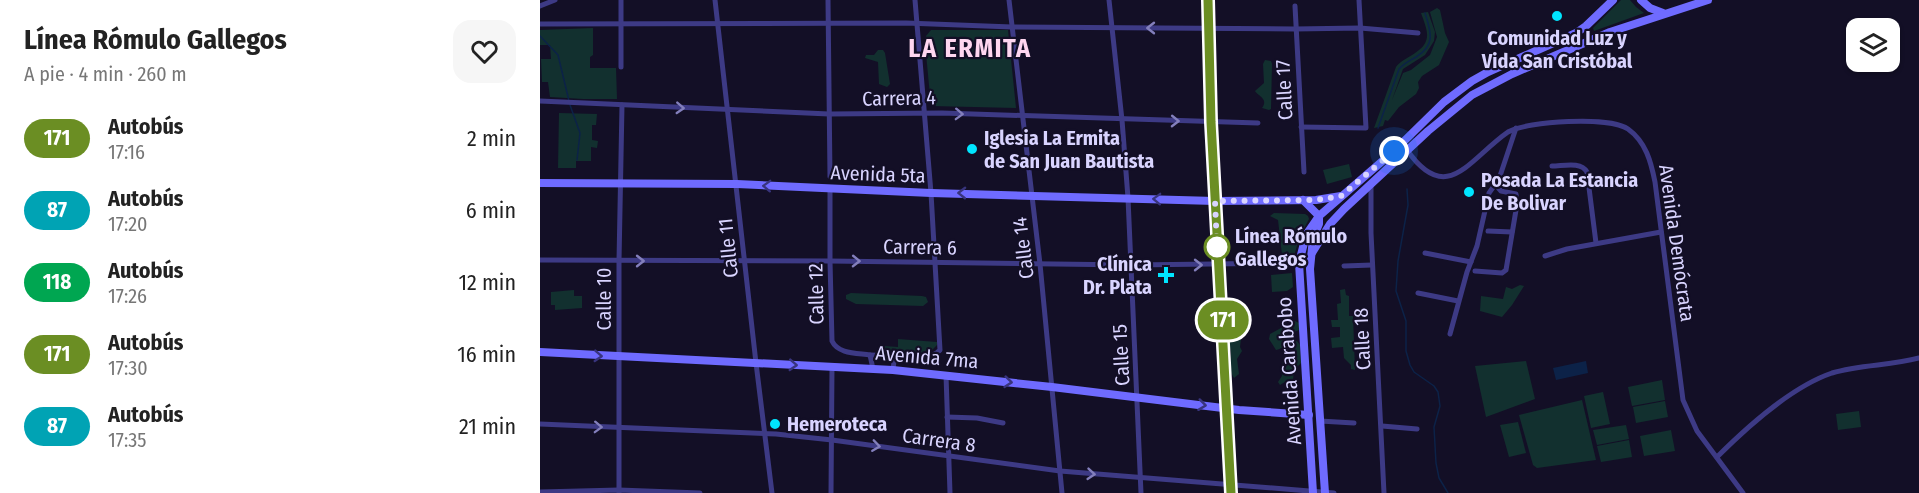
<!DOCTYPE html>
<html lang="es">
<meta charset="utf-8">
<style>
body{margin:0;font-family:"Fira Sans Condensed",sans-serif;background:#f6f6f6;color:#222;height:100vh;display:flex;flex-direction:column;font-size:22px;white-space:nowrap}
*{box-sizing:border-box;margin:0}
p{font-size:20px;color:#767676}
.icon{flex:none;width:33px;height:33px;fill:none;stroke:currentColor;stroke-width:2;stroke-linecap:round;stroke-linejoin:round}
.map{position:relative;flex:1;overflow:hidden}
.panel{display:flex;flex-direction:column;background:#fff;width:540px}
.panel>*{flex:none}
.badge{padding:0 12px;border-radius:20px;font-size:21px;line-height:39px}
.fabs{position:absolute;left:1306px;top:18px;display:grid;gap:12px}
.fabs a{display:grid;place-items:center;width:54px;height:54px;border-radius:12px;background:#fff;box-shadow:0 2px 4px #0004;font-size:30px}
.you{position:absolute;width:30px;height:30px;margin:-15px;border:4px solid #fff;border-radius:50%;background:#1a73e8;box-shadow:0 0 0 9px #1a73e833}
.map>.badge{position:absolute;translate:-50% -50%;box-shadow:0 0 0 3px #fff}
.round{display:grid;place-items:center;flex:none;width:63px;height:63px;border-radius:18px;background:#f6f6f6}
.summary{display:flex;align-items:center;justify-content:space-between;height:102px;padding:0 24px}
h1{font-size:28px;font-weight:700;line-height:45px}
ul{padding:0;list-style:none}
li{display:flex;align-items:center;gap:18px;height:72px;padding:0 24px}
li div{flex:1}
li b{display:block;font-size:22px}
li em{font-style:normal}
li .badge{min-width:66px;font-weight:700;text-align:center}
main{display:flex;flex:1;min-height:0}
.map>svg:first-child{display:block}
</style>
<main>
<section class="panel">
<div class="summary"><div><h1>Línea Rómulo Gallegos</h1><p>A pie · 4 min · 260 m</p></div><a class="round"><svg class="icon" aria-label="heart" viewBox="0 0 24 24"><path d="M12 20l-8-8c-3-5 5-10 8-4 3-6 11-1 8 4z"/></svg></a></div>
<ul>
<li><span class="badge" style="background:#6b8e23;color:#fff">171</span><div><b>Autobús</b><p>17:16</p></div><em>2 min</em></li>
<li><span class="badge" style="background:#00a3b4;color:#fff">87</span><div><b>Autobús</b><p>17:20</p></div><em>6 min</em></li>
<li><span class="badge" style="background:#00a651;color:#fff">118</span><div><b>Autobús</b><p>17:26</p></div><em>12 min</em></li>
<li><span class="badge" style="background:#6b8e23;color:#fff">171</span><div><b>Autobús</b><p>17:30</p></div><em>16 min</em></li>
<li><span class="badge" style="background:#00a3b4;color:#fff">87</span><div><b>Autobús</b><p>17:35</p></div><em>21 min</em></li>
</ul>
</section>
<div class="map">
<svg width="1379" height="493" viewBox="0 0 1379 493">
<rect width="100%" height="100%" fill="#130f26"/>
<g fill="#12302f">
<path d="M 1081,0 L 1090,0 L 1096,7 L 1104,13 L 1054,31 L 1053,28 Z"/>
<path d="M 897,8 L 900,10 L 905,33 L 909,42 L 899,65 L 882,76 L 878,82 L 879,88 L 876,94 L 859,107 L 848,121 L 845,120 L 843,126 L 834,128 L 856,67 C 864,56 885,53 887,37 C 888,30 883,19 881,13 L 888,12 L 895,32 L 894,41 L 885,55 L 863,69 L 852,100 L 863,73 L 871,70 L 890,55 L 892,50 L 897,37 L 890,12 Z"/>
<path d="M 53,28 L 53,55 L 50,57 L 50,68 L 76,68 L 77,99 L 43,99 L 10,97 L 8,82 L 2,82 L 1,59 L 11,59 L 10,45 L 0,45 L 0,30 Z"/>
<path d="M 391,30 L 468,30 L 476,108 L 391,106 L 385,43 L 386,36 Z"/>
<path d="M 338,50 L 343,50 L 345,53 L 350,84 L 347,87 L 339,84 L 338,62 L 325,58 L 326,55 L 334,55 Z"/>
<path d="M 725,60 L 731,61 L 732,64 L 731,109 L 729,110 L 722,108 C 729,99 718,96 715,91 L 724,83 L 723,64 Z"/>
<path d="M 19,113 L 57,114 L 56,125 L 52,125 L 52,140 L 58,141 L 57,148 L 51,147 L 51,161 L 36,161 L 36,168 L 18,168 Z"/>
<path d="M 809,164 L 812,177 L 787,184 L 783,170 Z"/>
<path d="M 734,213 L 765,214 L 768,216 L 769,219 L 760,236 L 753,259 L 738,259 L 742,255 L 738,220 L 730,216 Z"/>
<path d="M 752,273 L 753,287 L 747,291 L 732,292 L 731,275 Z"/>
<path d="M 980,285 L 984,286 L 972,305 L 962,317 L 940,311 L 941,296 L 963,299 L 966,287 L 972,289 Z"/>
<path d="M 805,289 L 806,295 L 809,296 L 809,316 L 813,316 L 815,370 L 811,369 L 811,365 L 804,358 L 803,347 L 792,348 L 791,338 L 800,337 L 800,327 L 792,327 L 791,320 L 798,320 L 797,304 L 801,303 L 800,290 Z"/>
<path d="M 34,290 L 34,296 L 42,296 L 42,308 L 15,310 L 15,305 L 11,305 L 11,292 Z"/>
<path d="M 311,293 L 382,296 L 386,297 L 388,302 L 383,306 L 316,304 L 306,299 L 306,295 Z"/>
<path d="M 755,321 L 759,323 L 759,330 L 752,333 C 749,341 744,349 736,350 L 729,339 L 730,334 L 741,328 L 747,328 L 750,323 Z"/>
<path d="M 696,336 L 701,339 L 700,347 L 702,351 L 697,359 L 699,374 L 694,378 L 690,371 L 691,353 L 689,342 L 692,337 Z"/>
<path d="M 358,339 L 397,342 L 397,345 L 391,351 L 386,353 L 344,351 L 344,346 L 358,347 Z"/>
<path d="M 757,341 L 760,345 L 761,363 L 754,370 L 753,380 L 748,380 L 740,385 L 738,382 L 742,376 C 740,367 743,355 751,349 L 751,345 L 753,342 Z"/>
<path d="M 986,361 L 995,399 L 946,417 L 935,366 Z"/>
<path d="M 1122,380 L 1125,400 L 1092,406 L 1088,387 Z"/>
<path d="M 1063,392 L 1070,424 L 1051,428 L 1044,396 Z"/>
<path d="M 1042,400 L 1056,460 L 997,468 L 993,465 L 979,415 Z"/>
<path d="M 1125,401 L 1128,417 L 1096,423 L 1093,407 Z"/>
<path d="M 1319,411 L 1321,427 L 1298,430 L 1296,414 Z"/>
<path d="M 978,422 L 986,453 L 969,457 L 960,425 Z"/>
<path d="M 1086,425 L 1089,439 L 1057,445 L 1053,430 Z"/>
<path d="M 1131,430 L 1135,451 L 1104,456 L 1100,436 Z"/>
<path d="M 1089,440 L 1092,457 L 1061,462 L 1057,446 Z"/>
</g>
<path fill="#0c2248" d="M 1046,361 L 1048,373 L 1016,380 L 1013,368 Z"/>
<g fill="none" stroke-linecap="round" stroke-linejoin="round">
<g stroke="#0c2248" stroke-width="1.5">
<path d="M 0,36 L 18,55 L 29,101"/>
<path d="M 30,105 L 40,133 L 37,160"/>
<path d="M 838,128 L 859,69 C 864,63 869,61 876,57 C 896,45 891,32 885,13"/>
<path d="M 867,189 L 868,205 L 858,261 L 856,291 L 866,321 L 866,351 L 870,365 L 874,372 L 894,386 L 898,392 L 900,406 L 894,427 L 896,463 L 899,478 L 908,493"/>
</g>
<g stroke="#3d3a85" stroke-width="5">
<path d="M 81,0 L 81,67"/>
<path d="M 175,0 L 216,363 L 232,493"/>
<path d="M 288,0 L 290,177"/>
<path d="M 469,0 L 500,264 L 522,493"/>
<path d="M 569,0 L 582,120 L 588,198 L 601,493"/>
<path d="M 668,0 L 671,122 L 691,493"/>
<path d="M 0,6 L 15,0"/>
<path d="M 755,6 L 764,172"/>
<path d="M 0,24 L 366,23 L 472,27 L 755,29 L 820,28 L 878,33"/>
<path d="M 0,101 L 289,114 L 402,113 L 718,123"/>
<path d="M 761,127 L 826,128 L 819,0"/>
<path d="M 867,150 C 907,207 929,159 968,132 C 987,121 1070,116 1088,129 C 1106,142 1111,162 1115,182 L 1143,400 L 1157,431 L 1203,493"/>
<path d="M 1012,166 C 1023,166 1041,161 1047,172 L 1056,243"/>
<path d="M 831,184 L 831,233 L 844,493"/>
<path d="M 290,189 L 290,261 L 292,341 C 298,354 317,353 330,355 L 333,369"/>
<path d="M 948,231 L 972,232"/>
<path d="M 885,253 L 931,262"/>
<path d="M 1005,256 L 1027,249 L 1121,232"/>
<path d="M 0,260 L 290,261 L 592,265 L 759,263"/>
<path d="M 804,266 L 832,265"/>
<path d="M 935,271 L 962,273 L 966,270 L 977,204 L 976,194 L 961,191 L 955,184"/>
<path d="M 878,293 L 918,301"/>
<path d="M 910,334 L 927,272 L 937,246 L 949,193 L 959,179 L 976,128"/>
<path d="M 330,355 L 359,356"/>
<path d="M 353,370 L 354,361 L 359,356 C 372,357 390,361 400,350 L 391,193 L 375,0"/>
<path d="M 406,375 L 410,493"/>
<path d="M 407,417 L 437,418 L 463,423"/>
<path d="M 780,421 L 814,423"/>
<path d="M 0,424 L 236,434 L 292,440 L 520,471 L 794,493"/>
<path d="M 842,426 L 877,429"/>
<path d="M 1177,457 C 1207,427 1251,387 1292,373 C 1321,364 1351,366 1379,358"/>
<path d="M 0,492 L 79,490 L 160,493"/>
<path d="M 79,493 L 79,261 L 82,105"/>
<path d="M 291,493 L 292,367"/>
</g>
<g stroke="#6f6bff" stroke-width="8">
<path d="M 1101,0 L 1110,8 L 1123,13"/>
<path d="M 0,183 L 197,184 L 391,193 L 675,201 L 776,200 L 801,196"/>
<path d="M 763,200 L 779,216 L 779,224 L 773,238 L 770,269 L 785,493"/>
<path d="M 772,253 L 790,224 L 804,209 L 888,131 L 932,95 L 972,74 L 1070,32 L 1168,0"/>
<path d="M 0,352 L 353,370 L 512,387 L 699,410 L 769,415"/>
<path d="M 773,493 L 759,263 L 766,235 L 779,216 L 854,151 L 904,102 L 932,81 L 948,72 L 1036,33 L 1046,26 L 1073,0"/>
</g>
</g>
<defs><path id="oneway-chevron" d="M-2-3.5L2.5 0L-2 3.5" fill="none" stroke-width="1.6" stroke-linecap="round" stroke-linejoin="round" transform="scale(1.5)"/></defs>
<g stroke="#837fbc">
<use href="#oneway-chevron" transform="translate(611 28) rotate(-180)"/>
<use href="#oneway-chevron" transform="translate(140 108) rotate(3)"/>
<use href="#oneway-chevron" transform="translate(419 114) rotate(2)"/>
<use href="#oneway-chevron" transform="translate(635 121) rotate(1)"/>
<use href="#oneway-chevron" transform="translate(100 261)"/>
<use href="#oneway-chevron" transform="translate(316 261) rotate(1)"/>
<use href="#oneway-chevron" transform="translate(658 265)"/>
<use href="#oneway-chevron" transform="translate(58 427) rotate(2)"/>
<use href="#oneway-chevron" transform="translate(336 446) rotate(8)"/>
<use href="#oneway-chevron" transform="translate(551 474) rotate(5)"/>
</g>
<g stroke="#38347d">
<use href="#oneway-chevron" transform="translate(227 186) rotate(-178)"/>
<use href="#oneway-chevron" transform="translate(422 193) rotate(-179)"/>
<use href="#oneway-chevron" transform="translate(617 199) rotate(-178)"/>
<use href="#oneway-chevron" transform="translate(58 356) rotate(3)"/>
<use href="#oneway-chevron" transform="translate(253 365) rotate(3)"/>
<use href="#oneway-chevron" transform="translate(468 382) rotate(6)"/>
<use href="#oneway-chevron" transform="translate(662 405) rotate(7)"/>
</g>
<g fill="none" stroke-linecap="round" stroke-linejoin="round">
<defs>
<path id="line" d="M 668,0 L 671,122 L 691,493"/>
</defs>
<use href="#line" stroke="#fff" stroke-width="14"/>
<use href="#line" stroke="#6b8e23" stroke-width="9"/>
<path stroke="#d9d4ff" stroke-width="6" stroke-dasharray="0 10.8" d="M 677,247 L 675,201 L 776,200 L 801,196 L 854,151"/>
</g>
<g fill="#00e5ff" stroke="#130f26" stroke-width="2">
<circle cx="1017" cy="16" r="6"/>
<circle cx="432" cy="149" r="6"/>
<circle cx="929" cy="192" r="6"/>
<path d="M623 266h6v6h6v6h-6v6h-6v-6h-6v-6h6z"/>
<circle cx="235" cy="424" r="6"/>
</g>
<circle fill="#fff" stroke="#6b8e23" stroke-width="3" cx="677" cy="247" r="12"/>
<g text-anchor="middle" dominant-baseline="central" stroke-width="4.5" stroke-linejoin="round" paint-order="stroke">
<g font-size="20" font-weight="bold" fill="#d9d4ff" stroke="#130f26" text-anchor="start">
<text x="1017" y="38" text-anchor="middle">Comunidad Luz y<tspan x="1017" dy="23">Vida San Cristóbal</tspan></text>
<text x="444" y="138">Iglesia La Ermita<tspan x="444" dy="23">de San Juan Bautista</tspan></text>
<text x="941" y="180">Posada La Estancia<tspan x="941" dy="23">De Bolivar</tspan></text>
<text x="612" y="264" text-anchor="end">Clínica<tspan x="612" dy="23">Dr. Plata</tspan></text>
<text x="247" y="424">Hemeroteca</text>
</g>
<g font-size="20" fill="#d9d4ff" stroke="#130f26">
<text transform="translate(744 90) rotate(-93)">Calle 17</text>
<text transform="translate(359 98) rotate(-1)">Carrera 4</text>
<text transform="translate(338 174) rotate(2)">Avenida 5ta</text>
<text transform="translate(1137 243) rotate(82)">Avenida Demócrata</text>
<text transform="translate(380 247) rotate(1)">Carrera 6</text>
<text transform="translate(188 248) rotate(-96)">Calle 11</text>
<text transform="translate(483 248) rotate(-97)">Calle 14</text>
<text transform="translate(276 294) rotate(-91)">Calle 12</text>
<text transform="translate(64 299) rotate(-90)">Calle 10</text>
<text transform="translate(822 339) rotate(-93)">Calle 18</text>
<text transform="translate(581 355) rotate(-93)">Calle 15</text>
<text transform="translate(387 357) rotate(5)">Avenida 7ma</text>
<text transform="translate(749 371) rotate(-94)">Avenida Carabobo</text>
<text transform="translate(399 440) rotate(8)">Carrera 8</text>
</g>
<g font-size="20" font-weight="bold" fill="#d9d4ff" stroke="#130f26" text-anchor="start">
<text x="695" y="236">Línea Rómulo<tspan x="695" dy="23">Gallegos</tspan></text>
</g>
<g font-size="26" font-weight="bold" letter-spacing="1.5" fill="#ffd6f0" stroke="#130f26">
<text x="430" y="48">LA ERMITA</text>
</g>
</g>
</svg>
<div class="fabs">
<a><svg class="icon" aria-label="layers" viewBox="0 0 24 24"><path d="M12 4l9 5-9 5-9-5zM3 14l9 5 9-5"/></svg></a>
</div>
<div class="you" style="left:854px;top:151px"></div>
<b class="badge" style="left:683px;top:320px;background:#6b8e23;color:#fff">171</b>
</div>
</main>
